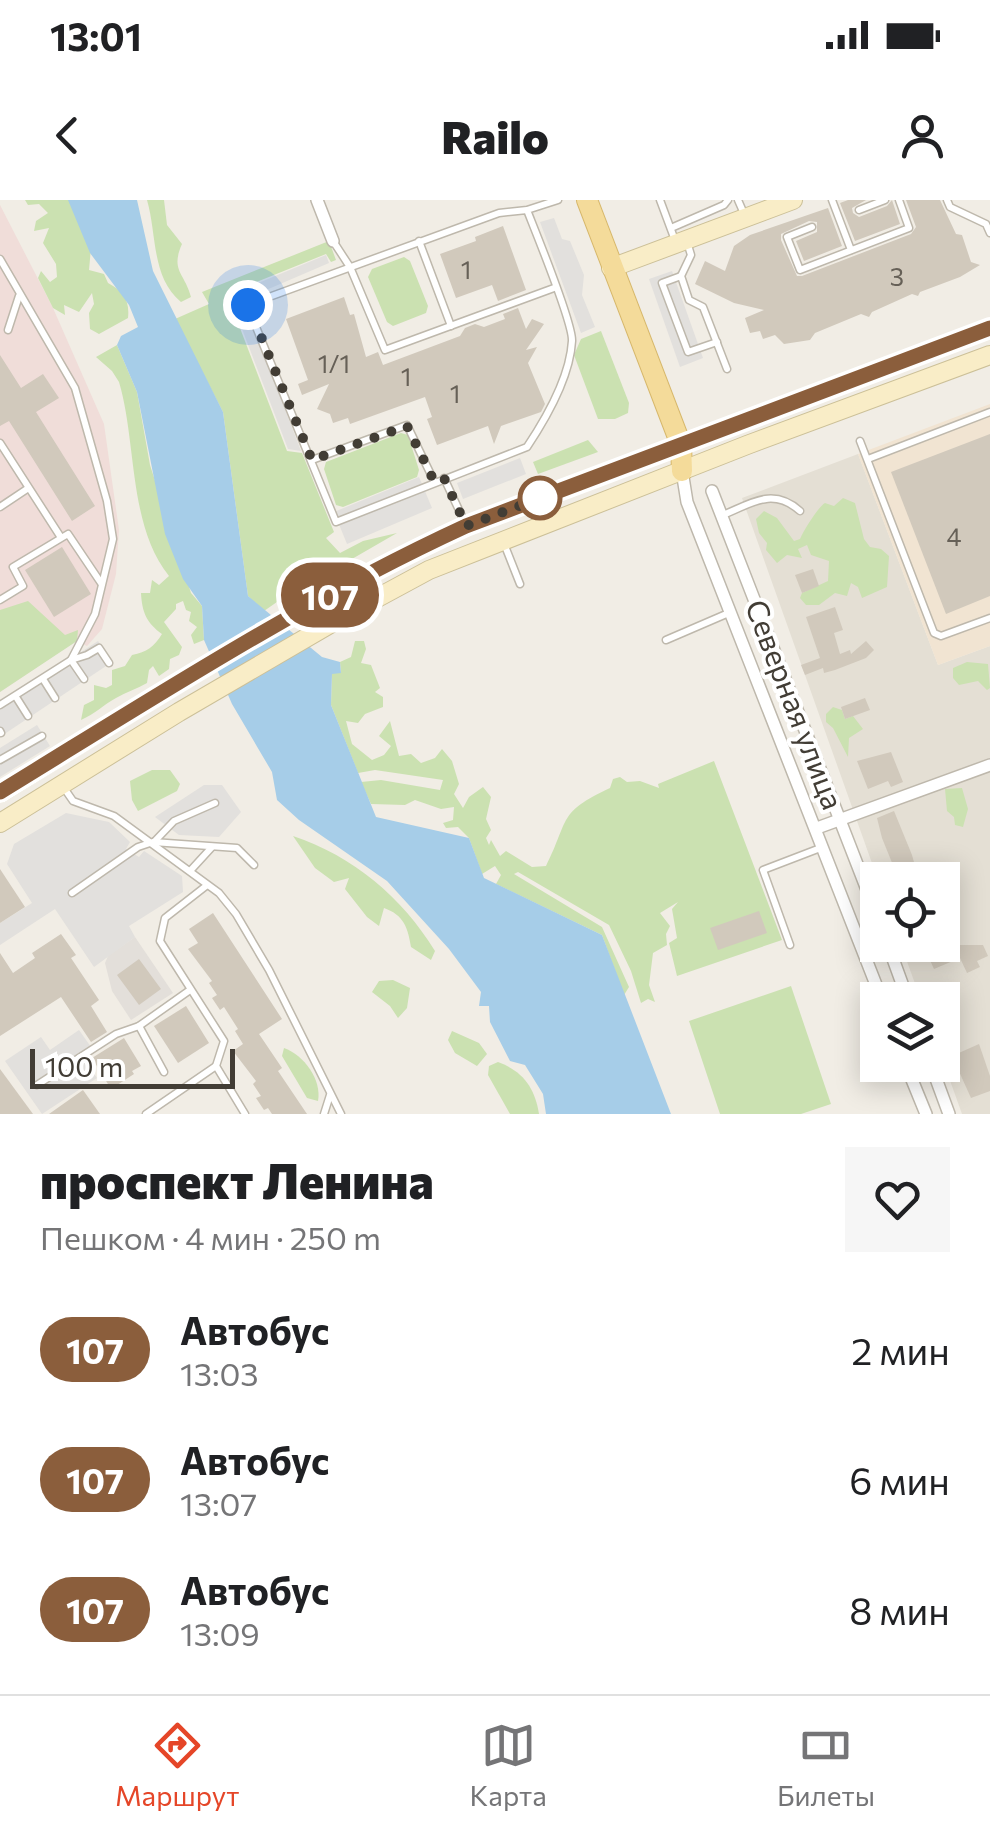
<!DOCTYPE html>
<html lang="ru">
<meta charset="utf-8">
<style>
body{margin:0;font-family:Commissioner,sans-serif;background:#f6f6f6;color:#202124;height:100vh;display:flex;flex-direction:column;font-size:38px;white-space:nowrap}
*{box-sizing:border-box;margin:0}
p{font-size:32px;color:#757577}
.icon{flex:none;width:55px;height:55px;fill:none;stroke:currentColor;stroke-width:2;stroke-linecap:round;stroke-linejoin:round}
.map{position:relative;height:914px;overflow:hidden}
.panel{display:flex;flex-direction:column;background:#fff;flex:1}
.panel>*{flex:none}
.badge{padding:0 20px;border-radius:32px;font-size:35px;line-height:65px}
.controls{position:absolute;left:860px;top:662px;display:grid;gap:20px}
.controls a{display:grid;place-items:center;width:100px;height:100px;border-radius:0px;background:#fff;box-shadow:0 5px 25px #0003;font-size:50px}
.scale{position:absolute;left:30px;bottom:25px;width:205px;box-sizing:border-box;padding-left:10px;border:5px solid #423d35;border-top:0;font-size:28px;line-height:35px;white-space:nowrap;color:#423d35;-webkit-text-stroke:8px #fff;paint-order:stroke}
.you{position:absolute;width:50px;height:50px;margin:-25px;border:8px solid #fff;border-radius:50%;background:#1a73e8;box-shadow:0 0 0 15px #1a73e833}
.map>.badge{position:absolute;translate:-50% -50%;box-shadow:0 0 0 5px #fff}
.round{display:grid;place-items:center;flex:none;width:105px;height:105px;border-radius:0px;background:#f6f6f6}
.summary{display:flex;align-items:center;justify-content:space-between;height:170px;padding:0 40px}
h1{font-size:48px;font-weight:800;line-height:75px}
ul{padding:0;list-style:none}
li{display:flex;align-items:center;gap:30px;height:130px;padding:0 40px}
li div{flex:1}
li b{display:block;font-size:38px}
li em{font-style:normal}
li .badge{min-width:110px;font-weight:700;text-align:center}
.status{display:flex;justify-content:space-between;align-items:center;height:70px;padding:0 50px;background:#fff;direction:ltr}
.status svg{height:28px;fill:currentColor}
header{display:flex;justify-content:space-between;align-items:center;height:130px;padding:0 40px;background:#fff;font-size:45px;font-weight:800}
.tab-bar{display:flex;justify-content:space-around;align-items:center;height:140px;border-top:2px solid #e0e0e0;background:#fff;font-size:28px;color:#757577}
.tab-bar a{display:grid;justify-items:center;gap:5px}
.tab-bar .selected{color:#e54628}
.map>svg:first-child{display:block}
</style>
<div class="status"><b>13:01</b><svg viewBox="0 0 49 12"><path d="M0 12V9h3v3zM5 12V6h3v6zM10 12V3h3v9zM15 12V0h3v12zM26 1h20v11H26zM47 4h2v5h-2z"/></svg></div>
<header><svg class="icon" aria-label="back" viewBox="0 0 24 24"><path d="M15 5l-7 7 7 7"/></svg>Railo<svg class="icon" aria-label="person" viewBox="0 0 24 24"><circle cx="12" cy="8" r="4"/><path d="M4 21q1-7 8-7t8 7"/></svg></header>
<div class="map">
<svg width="990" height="914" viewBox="0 0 990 914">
<rect width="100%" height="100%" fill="#f1ede5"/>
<path fill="#e4dfd4" d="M 858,254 L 938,465 L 990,446 L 990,914 L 962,914 L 943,861 L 942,800 L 921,800 L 901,745 L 942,745 L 942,680 L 878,680 L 742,298 Z"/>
<path fill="#f1e4d2" d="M 990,204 L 990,446 L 938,465 L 858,254 Z"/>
<path fill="#e3dfda" d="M 135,737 L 173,793 L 131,820 L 112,791 L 105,763 L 108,756 Z"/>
<path fill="#f0ddd9" d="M 0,5 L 53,108 L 104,224 L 119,330 L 116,374 L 102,429 L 87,446 L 76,441 L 0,492 Z"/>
<g fill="#cbe1b1">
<path d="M 25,0 L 69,0 L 91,48 L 89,70 L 104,74 L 108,83 C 123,91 130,100 128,118 L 99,134 L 90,129 L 89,113 L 94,104 L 92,93 L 79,112 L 64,105 L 65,115 L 53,108 L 38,78 L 41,71 L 50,82 L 57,77 L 56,64 L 43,43 L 49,28 L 34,31 L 36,21 L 48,13 L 39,4 L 28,5 Z"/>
<path d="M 147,0 L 164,0 L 167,25 L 182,44 C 170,71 185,73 191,97 L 181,102 C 151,77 157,34 147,0 Z"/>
<path d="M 329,41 L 336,60 L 331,62 L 326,54 L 227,94 L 287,251 L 302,253 L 334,332 L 326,338 L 340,353 L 363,341 L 397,333 L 326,374 L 323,370 L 264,411 L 248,396 L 223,212 L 175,119 L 209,104 L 202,92 Z"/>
<path d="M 404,57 L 410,61 L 428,106 L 426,113 L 393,126 L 387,122 L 368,77 L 372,69 Z"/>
<path d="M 601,131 L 629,203 L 628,213 L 615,219 L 598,219 L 574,155 L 581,139 Z"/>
<path d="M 117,145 L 137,192 L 150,265 L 191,393 L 202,406 L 204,440 L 194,444 L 191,435 L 197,427 L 189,421 L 191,412 L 186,410 L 183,401 L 176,404 L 176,409 L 164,422 L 182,447 L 179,455 L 170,459 L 169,469 L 159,476 L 153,466 L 149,470 L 147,483 C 137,489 126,492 116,498 C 103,505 95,514 81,520 L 84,505 L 94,500 L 94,485 L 106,488 L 112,485 L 112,470 L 125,466 L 132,455 C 147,452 154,447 162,434 C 147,423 142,413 141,393 L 150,393 L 152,380 L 159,385 L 169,376 C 128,325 137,243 119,182 L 112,171 L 96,157 Z"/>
<path d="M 401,233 L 408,235 L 419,270 L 417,277 L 343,307 L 336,305 L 324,269 L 326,262 Z"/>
<path d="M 588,240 L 598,252 L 538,274 L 533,262 Z"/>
<path d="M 843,298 L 855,303 L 864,339 L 870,347 L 881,349 L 889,356 L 887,387 L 862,398 L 858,387 L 851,383 L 847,396 L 835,393 L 819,405 L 806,405 L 800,398 L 802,393 L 828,381 L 829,361 L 811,355 L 807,345 L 798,349 L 802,358 L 787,355 L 777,363 L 766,350 L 767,343 L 759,333 L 756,319 L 764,311 L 777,318 L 794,341 L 800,339 C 804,330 818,307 825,303 L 834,306 Z"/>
<path d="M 28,401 L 65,435 L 78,430 L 77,441 L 0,492 L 0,410 Z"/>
<path d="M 355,441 L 364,441 L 366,449 L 361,463 L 371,465 L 380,488 L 375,492 L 383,497 L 383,507 L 365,514 L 358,523 L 346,521 L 352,544 L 372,560 L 384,555 L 391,546 L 379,536 L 390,521 L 399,556 L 411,554 L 421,563 L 435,558 L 442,549 L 452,561 L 459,584 L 454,594 L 463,608 L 469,597 L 483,587 L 491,597 L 486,619 L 491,630 L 486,638 L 489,645 L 491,640 L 500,656 L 506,651 L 532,667 L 546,666 C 570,618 557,613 610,588 L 613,579 L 620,577 L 627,582 L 640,581 L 659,588 L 658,584 L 714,561 L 782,740 L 677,776 L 669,743 L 677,738 L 672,709 L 678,702 L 660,713 L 670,726 L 666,734 L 667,745 L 653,753 L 649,785 L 655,802 L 648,799 L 641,803 L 631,771 L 609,725 L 518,672 L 514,674 L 602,727 L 629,787 L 624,795 L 602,735 L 496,684 L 501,675 L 495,666 L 482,674 L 469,638 L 458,627 L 446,628 L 443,623 L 453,620 L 454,607 L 441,609 L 415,600 L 405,605 L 371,604 L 361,582 L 381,580 L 440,590 L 443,580 L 375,570 L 358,573 L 331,505 L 332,473 L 341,473 L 340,462 L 351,457 Z"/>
<path d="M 967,462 L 988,464 L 990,488 L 987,490 L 978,481 L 959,485 L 953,478 L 953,468 Z"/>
<path d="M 833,507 L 842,510 L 845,519 L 853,516 L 863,529 L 849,538 L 848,557 L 833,528 L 826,522 L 826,514 Z"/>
<path d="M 152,570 L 170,570 L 180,584 L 177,591 L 138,611 L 132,600 L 130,581 Z"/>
<path d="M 962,588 L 968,609 L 963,627 L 955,625 L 954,617 L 947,611 L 945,589 Z"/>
<path d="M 293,636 C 353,656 402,697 435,751 L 431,760 L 411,747 C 408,728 404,715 384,708 L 379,726 L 367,717 L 345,689 L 349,678 L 334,682 L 315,668 Z"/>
<path d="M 393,780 L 410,788 L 407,808 L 398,818 L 390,806 L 372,792 L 379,781 Z"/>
<path d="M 791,786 L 831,904 L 801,914 L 720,914 L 689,821 Z"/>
<path d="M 452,831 L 479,843 L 487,854 L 477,866 L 455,853 L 448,840 Z"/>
<path d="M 284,848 C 304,855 322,880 318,901 L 307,898 L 282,856 Z"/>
<path d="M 498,862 C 523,871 535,888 539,914 L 510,914 L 488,875 L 489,866 Z"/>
</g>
<g fill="#e2e0dd">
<path d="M 554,18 L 562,39 L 570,41 L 584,75 L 582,95 L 595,127 L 581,133 L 540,22 Z"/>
<path d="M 326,55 L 329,63 L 243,100 L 301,251 L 288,249 L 229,95 Z"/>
<path d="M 672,71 L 703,158 L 680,167 L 649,79 Z"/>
<path d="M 520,258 L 526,274 L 463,299 L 457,283 Z"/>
<path d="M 419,277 L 432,308 L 347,344 L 334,312 Z"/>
<path d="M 98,441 L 112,462 L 0,537 L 0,505 Z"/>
<path d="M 37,525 L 50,546 L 0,577 L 0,548 Z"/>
<path d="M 204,585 L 222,585 L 241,612 L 219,637 L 179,635 L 155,617 Z"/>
<path d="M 66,613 L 109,622 L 130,642 L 126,649 L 139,657 L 144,651 L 182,676 L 183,692 L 129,726 L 135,737 L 94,767 L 55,709 L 0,745 L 0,723 L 32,703 L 7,664 L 14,644 Z"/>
<path d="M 79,830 L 91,847 L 81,855 L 97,878 L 42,914 L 5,861 L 41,837 L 50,850 Z"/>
</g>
<path fill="#a6cde8" d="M 68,0 L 137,0 L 153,71 L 223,212 L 248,396 L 322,457 L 340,462 L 341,473 L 332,474 L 331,505 L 376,617 L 469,638 L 484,678 L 602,735 L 671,914 L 546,914 L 543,894 L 525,865 L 510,861 L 490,822 L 489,806 L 479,806 L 481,792 L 449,749 L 387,681 L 299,620 L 277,600 L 272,572 L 232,504 L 204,440 L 202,406 L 183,379 L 165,334 L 137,192 L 117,145 L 121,136 L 138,127 L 129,105 L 90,53 Z"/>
<g fill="#d1c9bc">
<path d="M 848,0 L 866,0 L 852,8 L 853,13 L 859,17 L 887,6 L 892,0 L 900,24 L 855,41 L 840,3 Z"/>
<path d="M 906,0 L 940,0 L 956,34 L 962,35 L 971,62 L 980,65 L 960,77 L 920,92 L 918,96 L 912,94 L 872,112 L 869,117 L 861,114 L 815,133 L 810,140 L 784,144 L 775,135 L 763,139 L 760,131 L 750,133 L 745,118 L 764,110 L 734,103 L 695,84 L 705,61 L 725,71 L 734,46 L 750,35 L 828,8 L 842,46 L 804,61 L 796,41 L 817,32 L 817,22 L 809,21 L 781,34 L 781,40 L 797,76 L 802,76 L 911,34 L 916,27 Z"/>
<path d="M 503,26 L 526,90 L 498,101 L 492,85 L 456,98 L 440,54 L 476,41 L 475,37 Z"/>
<path d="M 344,97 L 350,115 L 354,114 L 366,157 L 378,152 L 383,165 L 460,136 L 465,128 L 475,124 L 484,127 L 505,119 L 503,114 L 518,108 L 526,129 L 532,119 L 544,124 L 526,150 L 537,147 L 528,163 L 545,204 L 541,212 L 501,226 L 494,244 L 488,226 L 437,245 L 427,219 L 432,217 L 425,197 L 350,224 L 348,218 L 333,223 L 330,214 L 317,209 L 329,184 L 302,195 L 298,184 L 308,180 L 286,119 Z"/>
<path d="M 0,155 L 21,188 L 43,174 L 59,198 L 36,212 L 95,306 L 72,321 L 9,221 L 0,226 Z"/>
<path d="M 990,234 L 990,396 L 946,414 L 891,272 Z"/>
<path d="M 62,347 L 91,394 L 54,417 L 25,370 Z"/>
<path d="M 813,369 L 819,386 L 802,393 L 795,375 Z"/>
<path d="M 835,407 L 843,430 L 834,433 L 840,454 L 850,450 L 851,454 L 866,441 L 874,450 L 866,458 L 835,470 L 824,473 L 823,468 L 805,475 L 801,465 L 820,458 L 806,417 Z"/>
<path d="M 865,498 L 870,510 L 845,519 L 841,507 Z"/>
<path d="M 891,552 L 903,582 L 891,587 L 888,581 L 868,589 L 857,561 Z"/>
<path d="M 894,611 L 912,655 L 919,680 L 899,680 L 882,638 L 877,618 Z"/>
<path d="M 0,669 L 25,707 L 0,723 Z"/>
<path d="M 759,711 L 767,733 L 718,750 L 710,728 Z"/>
<path d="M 213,713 L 282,819 L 259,834 L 282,868 L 278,871 L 307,914 L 272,914 L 268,908 L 264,910 L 256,898 L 261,896 L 253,884 L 256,881 L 233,851 L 243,844 L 235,831 L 238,829 L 224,807 L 220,810 L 212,798 L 217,795 L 209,783 L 212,781 L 188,749 L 198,743 L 189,729 Z"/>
<path d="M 61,734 L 76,755 L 71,758 L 99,800 L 91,806 L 107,832 L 91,842 L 61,797 L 0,836 L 0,753 L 13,773 L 35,758 L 32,753 Z"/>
<path d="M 923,745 L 983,745 L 988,756 L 977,761 L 980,767 L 967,773 L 960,758 L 934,769 Z"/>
<path d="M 139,759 L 161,789 L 139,805 L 117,775 Z"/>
<path d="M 186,806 L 209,843 L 178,863 L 154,826 Z"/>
<path d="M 124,838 L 141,866 L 132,871 L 134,874 L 111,889 L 92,858 Z"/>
<path d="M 979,844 L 990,876 L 990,891 L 971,898 L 952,856 Z"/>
<path d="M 0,869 L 33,914 L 0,914 Z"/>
<path d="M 83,890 L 100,914 L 49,914 Z"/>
</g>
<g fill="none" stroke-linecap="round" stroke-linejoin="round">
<defs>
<g id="lane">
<path d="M 660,0 L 676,43"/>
<path d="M 738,0 L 745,16"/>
<path d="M 832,0 L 851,50"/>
<path d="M 947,0 L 950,7 L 986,24 L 990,33"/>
<path d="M 527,10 C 536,33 573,123 572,141 C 570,177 547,217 527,247 L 336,322 L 247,105 L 499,13 L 527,10 L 558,0"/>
<path d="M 859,10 L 885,0"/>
<path d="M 812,27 L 787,37 L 800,70 L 909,28 L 899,0"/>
<path d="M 671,28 L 724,5 L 728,0"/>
<path d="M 333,41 L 350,67 L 385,150 L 554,88"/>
<path d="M 419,41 L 451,126"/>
<path d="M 687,42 L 691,55 L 681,76 L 689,100 L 703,107 L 727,169"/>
<path d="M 0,59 L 75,188 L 107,301 L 113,339 L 95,414 L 71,460"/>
<path d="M 681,76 L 662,83 L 688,152 L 717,142"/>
<path d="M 8,130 L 19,96"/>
<path d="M 860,241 L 934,433 L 941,436 L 990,418"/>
<path d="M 0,243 L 60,336"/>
<path d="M 868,259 L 990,212"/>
<path d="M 312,260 L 407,225 L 434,281"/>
<path d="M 444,278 L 466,325"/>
<path d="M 0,307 L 27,289"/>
<path d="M 723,315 C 752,303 773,287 800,311"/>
<path d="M 503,341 L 520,384"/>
<path d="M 0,400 L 23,386 L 13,367 L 68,334 L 101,383"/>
<path d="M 666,440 L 731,412"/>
<path d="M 71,460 L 84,479"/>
<path d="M 43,479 L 55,498"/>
<path d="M 16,497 L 28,516"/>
<path d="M 0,505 L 71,460 L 87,455 L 99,448 L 109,463"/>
<path d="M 0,531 L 1,533"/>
<path d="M 0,560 L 42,536"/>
<path d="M 64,588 L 73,601 L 114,616 L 219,693 L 236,714 L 269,770 L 341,914"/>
<path d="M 154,642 L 174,621 L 215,603"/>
<path d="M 190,671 L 212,647"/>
<path d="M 206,686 L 165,718 L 160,741 L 224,841 L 216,866 L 245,914"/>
<path d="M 72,693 L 138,647 L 153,642 L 237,648 L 254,665"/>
<path d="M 790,745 L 763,670 L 823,647"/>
<path d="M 139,826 L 164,872"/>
<path d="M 37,885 L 116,834 L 139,826 L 190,790"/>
<path d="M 146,914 L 216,866"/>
<path d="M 324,914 L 330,895"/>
</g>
<g id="street">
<path d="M 317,0 L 333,41"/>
<path d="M 682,271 L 687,302 L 882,800"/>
<path d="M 712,291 L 878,718"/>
<path d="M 817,628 L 990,565"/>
<path d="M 888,745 L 908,800"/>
<path d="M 906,865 L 926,914"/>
<path d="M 931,865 L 949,914"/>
</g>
<g id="secondary">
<path d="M 611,68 L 793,0"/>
<path d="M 0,593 C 152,499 304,401 466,326 L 990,128"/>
<path d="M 0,623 L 179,512 L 342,417 L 429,370 L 747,245 L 990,155"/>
</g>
<path id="primary" d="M 587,0 L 681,245 L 682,271"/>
</defs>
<use href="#lane" stroke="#beb8ac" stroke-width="9"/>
<use href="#street" stroke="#beb8ac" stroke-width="14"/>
<use href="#secondary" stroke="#ccc098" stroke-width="20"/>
<use href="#primary" stroke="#d7b86c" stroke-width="22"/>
<use href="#lane" stroke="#fff" stroke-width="6"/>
<use href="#street" stroke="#fff" stroke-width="11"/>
<use href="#secondary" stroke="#f9edc7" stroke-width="18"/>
<use href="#primary" stroke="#f4db9a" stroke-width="20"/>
</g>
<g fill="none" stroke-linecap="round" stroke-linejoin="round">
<defs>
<path id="line" d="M 0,592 C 152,499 303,401 466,326 L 990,128"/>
</defs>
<use href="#line" stroke="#fff" stroke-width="22"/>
<use href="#line" stroke="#8b5e3c" stroke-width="15"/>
<path stroke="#423d35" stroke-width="10" stroke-dasharray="0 18" d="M 248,105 L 312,260 L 407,226 L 434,281 L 444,278 L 466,326 L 554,293 L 540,298"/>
</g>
<circle fill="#fff" stroke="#8b5e3c" stroke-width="5" cx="540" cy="298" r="20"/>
<g text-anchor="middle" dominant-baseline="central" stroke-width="8" stroke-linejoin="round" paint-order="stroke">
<g font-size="25" fill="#666057">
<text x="466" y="69">1</text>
<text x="897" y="76">3</text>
<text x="334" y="163">1/1</text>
<text x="406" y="176">1</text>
<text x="455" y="193">1</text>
<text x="954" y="336">4</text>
</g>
<g font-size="30" fill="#423d35" stroke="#fff">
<text transform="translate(796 504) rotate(69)">Северная улица</text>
</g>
</g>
</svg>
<div class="controls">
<a><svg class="icon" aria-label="locate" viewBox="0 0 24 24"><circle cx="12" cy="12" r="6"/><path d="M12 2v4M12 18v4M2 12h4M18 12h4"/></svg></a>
<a><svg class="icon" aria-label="layers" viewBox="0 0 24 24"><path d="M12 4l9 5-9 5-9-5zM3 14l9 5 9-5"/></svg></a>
</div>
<div class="scale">100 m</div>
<div class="you" style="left:248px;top:105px"></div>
<b class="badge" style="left:330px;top:395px;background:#8b5e3c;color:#fff">107</b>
</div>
<section class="panel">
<div class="summary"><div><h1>проспект Ленина</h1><p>Пешком · 4 мин · 250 m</p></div><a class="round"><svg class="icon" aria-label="heart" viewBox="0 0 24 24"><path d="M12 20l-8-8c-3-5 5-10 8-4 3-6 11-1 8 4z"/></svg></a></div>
<ul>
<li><span class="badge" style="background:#8b5e3c;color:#fff">107</span><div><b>Автобус</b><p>13:03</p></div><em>2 мин</em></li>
<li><span class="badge" style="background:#8b5e3c;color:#fff">107</span><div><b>Автобус</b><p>13:07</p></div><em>6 мин</em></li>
<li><span class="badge" style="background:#8b5e3c;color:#fff">107</span><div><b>Автобус</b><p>13:09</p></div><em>8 мин</em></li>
</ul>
</section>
<nav class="tab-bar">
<a class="selected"><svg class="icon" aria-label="directions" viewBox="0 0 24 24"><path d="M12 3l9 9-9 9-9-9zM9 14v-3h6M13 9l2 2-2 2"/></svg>Маршрут</a>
<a><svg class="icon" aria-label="map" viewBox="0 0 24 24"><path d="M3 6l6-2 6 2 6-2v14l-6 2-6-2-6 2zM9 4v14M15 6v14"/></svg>Карта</a>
<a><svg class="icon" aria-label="tickets" viewBox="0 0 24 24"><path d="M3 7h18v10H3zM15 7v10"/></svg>Билеты</a>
</nav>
